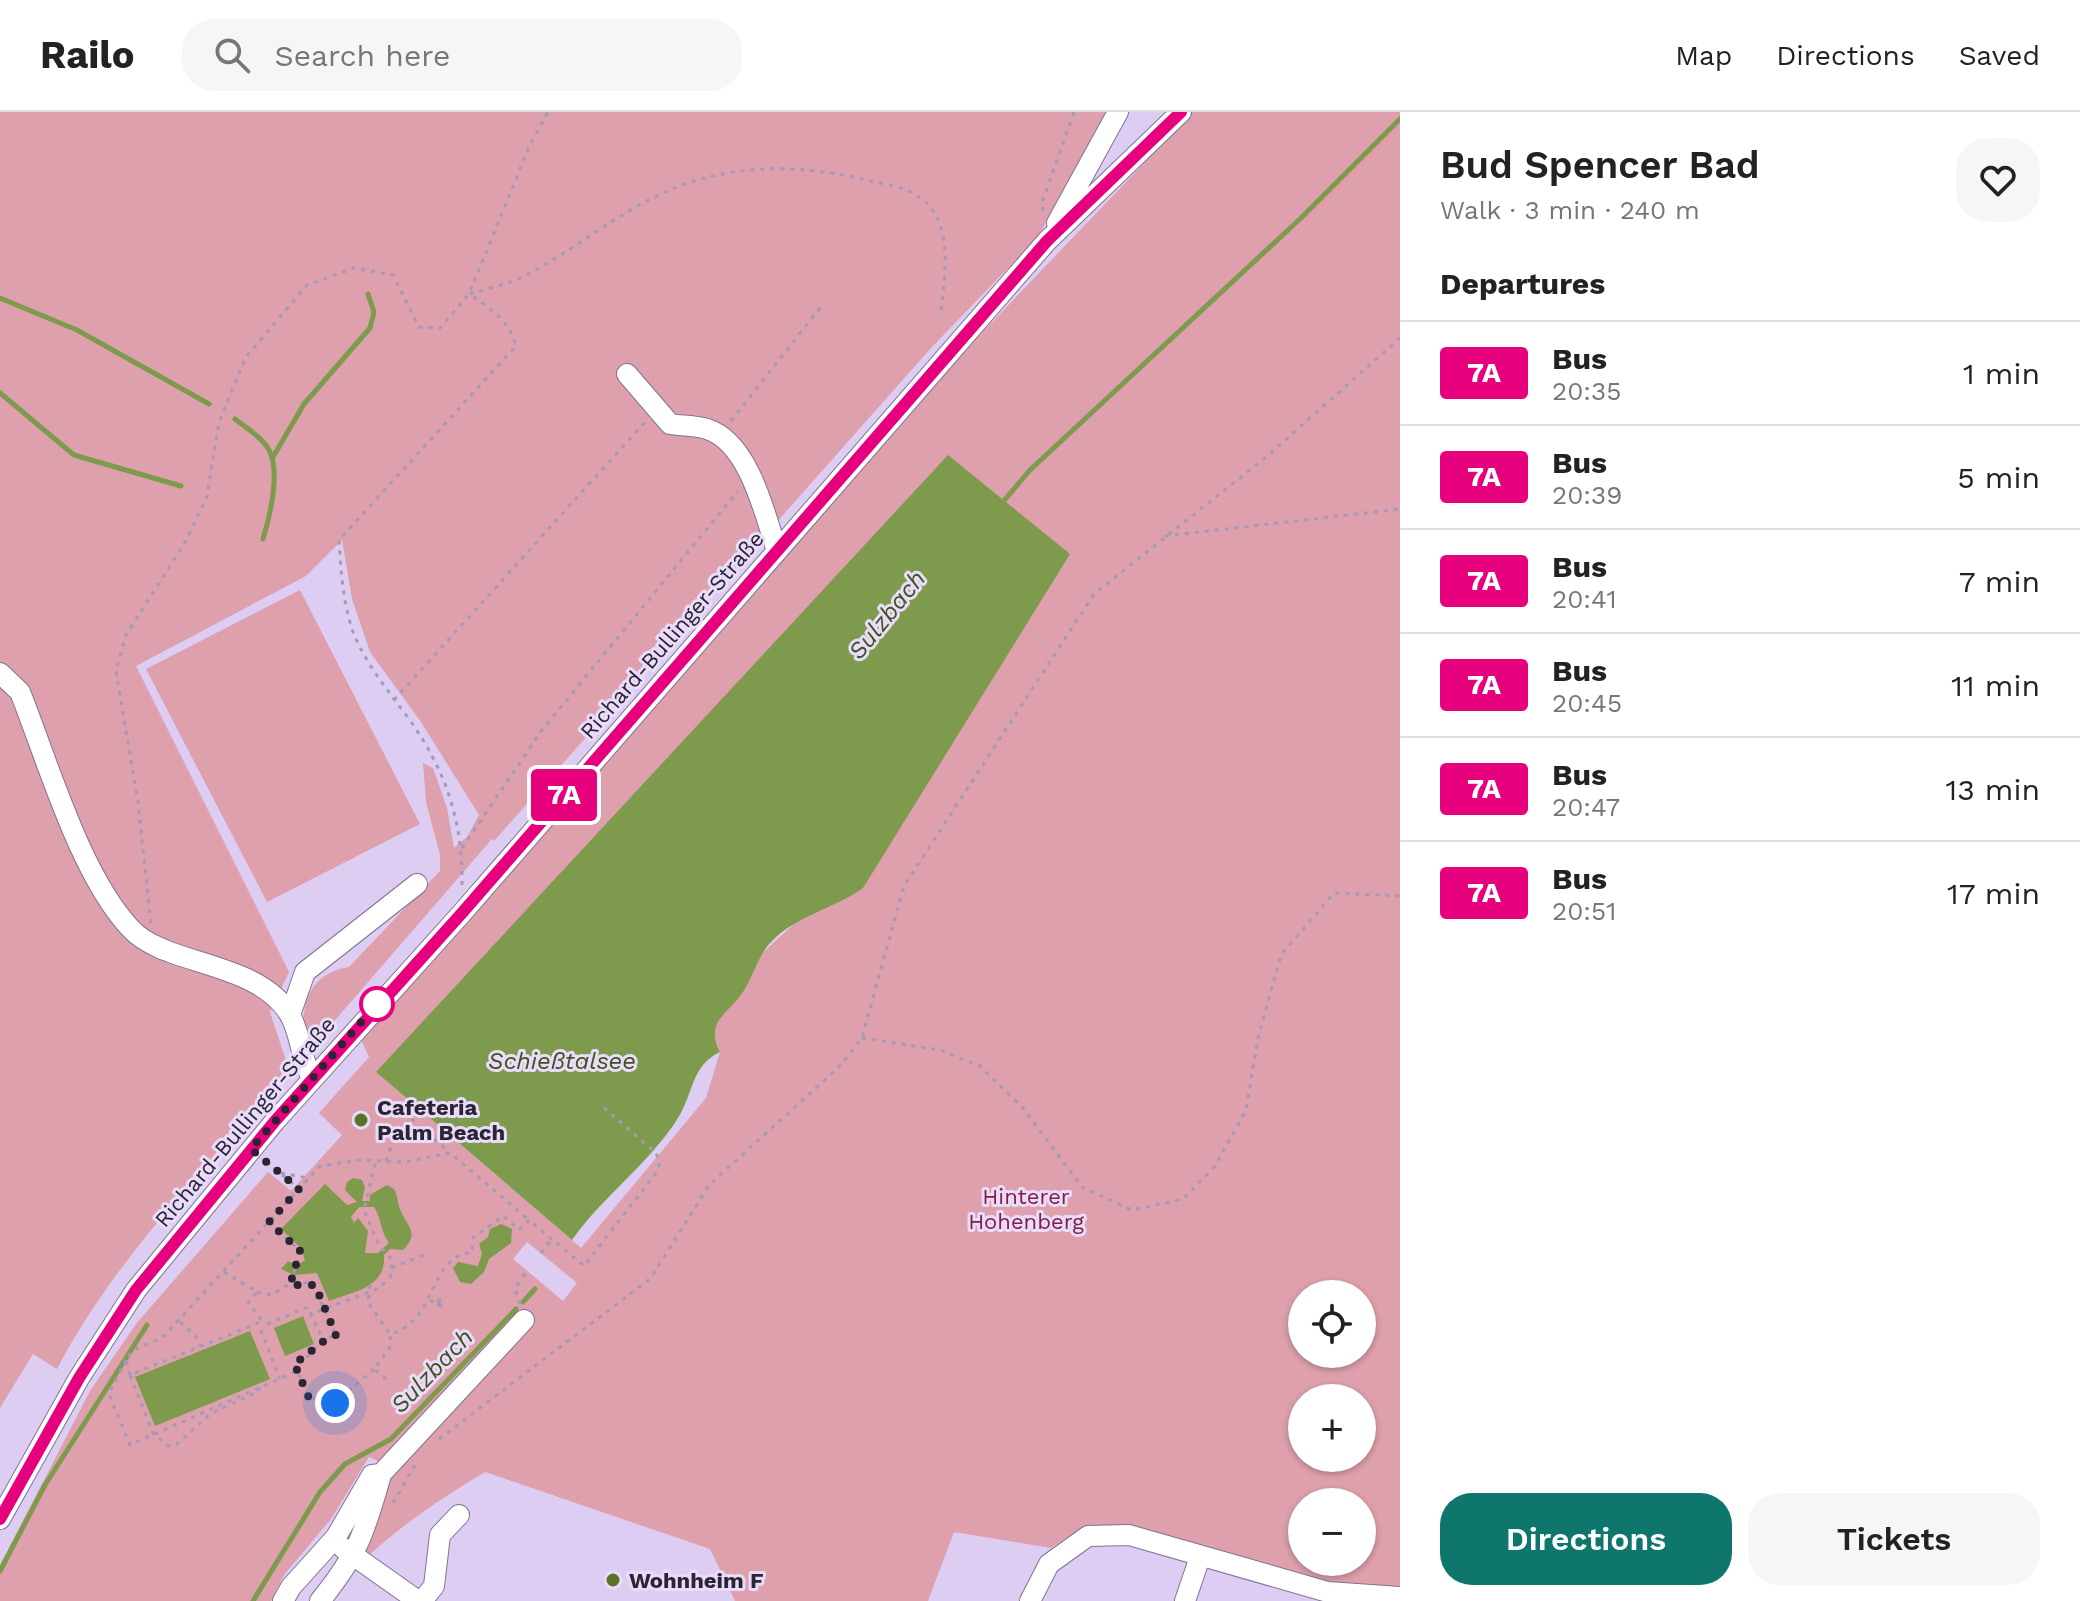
<!DOCTYPE html>
<meta charset="utf-8">
<style>
body{margin:0;font-family:"Work Sans",sans-serif;background:#f6f6f6;color:#222;height:100vh;display:flex;flex-direction:column;font-size:30px;white-space:nowrap}
*{box-sizing:border-box;margin:0}
p{font-size:26px;color:#767676}
.icon{flex:none;width:44px;height:44px;fill:none;stroke:currentColor;stroke-width:2;stroke-linecap:round;stroke-linejoin:round}
.map{position:relative;flex:1;overflow:hidden}
.details{display:flex;flex-direction:column;background:#fff;width:680px}
.details>*{flex:none}
.badge{padding:0 16px;border-radius:6px;font-size:28px;line-height:52px}
.fabs{position:absolute;left:1288px;top:1168px;display:grid;gap:16px}
.fabs a{display:grid;place-items:center;width:88px;height:88px;border-radius:50%;background:#fff;box-shadow:0 2px 6px #0004;font-size:40px}
.you{position:absolute;width:40px;height:40px;margin:-20px;border:6px solid #fff;border-radius:50%;background:#1a73e8;box-shadow:0 0 0 12px #1a73e833}
.map>.badge{position:absolute;translate:-50% -50%;box-shadow:0 0 0 4px #fff}
h2{padding:0 40px;font-size:30px;line-height:72px}
.round{display:grid;place-items:center;flex:none;width:84px;height:84px;border-radius:32px;background:#f6f6f6}
.headline{display:flex;align-items:center;justify-content:space-between;height:136px;padding:0 40px}
h1{font-size:38px;font-weight:600;line-height:60px}
.primary-button{display:flex;gap:16px;margin-top:auto;padding:16px 40px}
.primary-button a{flex:1;height:92px;border-radius:32px;background:#0f766e;color:#fff;font-size:32px;font-weight:600;line-height:92px;text-align:center}
.primary-button a+a{background:#f6f6f6;color:#222}
ul{padding:0;list-style:none}
li{display:flex;align-items:center;gap:24px;height:104px;padding:0 40px;border-top:2px solid #e0e0e0}
li div{flex:1}
li b{display:block;font-size:30px}
li em{font-style:normal}
li .badge{min-width:88px;font-weight:700;text-align:center}
header{display:flex;align-items:center;gap:48px;box-sizing:border-box;height:112px;padding:0 40px;background:#fff;border-bottom:2px solid #e0e0e0}
header strong{font-size:38px}
nav{display:flex;gap:44px;margin-inline-start:auto;font-size:28px}
.search{width:560px;height:72px;background:#f6f6f6;display:flex;align-items:center;gap:20px;box-sizing:border-box;padding:0 28px;border-radius:32px;color:#767676;font-size:30px}
main{display:flex;flex:1;min-height:0}
.map>svg:first-child{display:block}
</style>
<header>
<strong>Railo</strong>
<div class="search"><svg class="icon" aria-label="search" viewBox="0 0 24 24"><circle cx="10" cy="10" r="6"/><path d="M15 15l6 6"/></svg>Search here</div>
<nav><a>Map</a><a>Directions</a><a>Saved</a></nav>
</header>
<main>
<div class="map">
<svg width="1400" height="1489" viewBox="0 0 1400 1489">
<rect width="100%" height="100%" fill="#decdf2"/>
<g fill="#dda0ac" fill-rule="evenodd">
<path d="M 0,0 L 1106,0 L 1038,125 L 931,236 L 494,729 L 492,727 L 317,929 L 306,931 C 298,895 309,861 349,855 L 440,759 L 440,743 L 426,690 L 423,651 L 433,656 L 447,696 L 454,736 L 467,725 L 479,703 L 421,610 L 370,540 L 352,487 L 342,428 L 306,464 L 136,554 L 289,860 L 270,900 L 289,958 C 211,1051 113,1148 57,1257 L 33,1242 L 0,1296 Z"/>
<path d="M 1193,0 L 1400,0 L 1400,1475 L 1327,1469 L 1207,1440 L 1129,1413 L 1081,1416 L 1051,1436 L 954,1420 L 928,1489 L 735,1489 L 710,1437 L 485,1360 C 420,1399 374,1433 323,1489 L 310,1489 L 350,1441 L 389,1354 L 369,1345 L 331,1407 L 284,1463 L 271,1489 L 0,1489 L 0,1453 L 90,1279 L 136,1212 L 268,1060 L 291,1079 L 342,1023 L 319,1001 L 369,945 L 358,921 L 949,255 ZM 793,813 L 760,843 L 747,873 L 717,907 L 713,919 L 720,940 L 706,986 L 581,1136 L 376,960 ZM 527,1130 L 577,1171 L 563,1189 L 513,1147 ZM 1302,1182 L 1362,1182 L 1362,1242 L 1302,1242 ZM 1302,1286 L 1362,1286 L 1362,1346 L 1302,1346 ZM 1302,1390 L 1362,1390 L 1362,1450 L 1302,1450 Z"/>
<path d="M 300,478 L 420,712 L 267,790 L 146,557 Z"/>
</g>
<g fill="#7e9a4c" fill-rule="evenodd">
<path d="M 948,343 L 1070,442 L 863,776 C 835,796 796,804 772,829 C 755,846 753,870 737,888 C 721,906 707,913 720,940 C 691,954 694,980 678,1006 C 649,1052 603,1084 572,1128 L 376,960 Z"/>
<path d="M 353,1066 L 362,1068 L 365,1075 L 362,1089 L 370,1089 L 370,1083 L 387,1073 L 394,1077 C 398,1084 397,1089 400,1097 C 406,1114 421,1120 403,1138 L 390,1137 L 384,1143 C 386,1176 355,1179 329,1189 L 317,1161 L 294,1163 L 281,1157 L 288,1149 L 297,1154 L 305,1148 L 301,1136 L 281,1117 L 325,1072 L 347,1093 L 357,1090 L 345,1078 L 347,1070 ZM 359,1095 L 374,1095 C 382,1107 380,1119 389,1131 L 378,1141 L 365,1141 L 368,1119 L 358,1106 L 354,1111 L 351,1105 Z"/>
<path d="M 501,1112 L 512,1117 L 511,1131 L 489,1147 L 484,1160 L 471,1172 L 460,1170 L 453,1156 L 458,1150 L 478,1154 L 482,1142 L 479,1132 L 488,1125 L 490,1117 Z"/>
<path d="M 303,1204 L 314,1232 L 285,1244 L 274,1216 Z"/>
<path d="M 250,1219 L 270,1267 L 155,1314 L 135,1265 Z"/>
</g>
<g fill="none" stroke-linecap="round" stroke-linejoin="round">
<g stroke="#7e9a4c" stroke-width="5">
<path d="M 0,186 L 77,218 L 209,292"/>
<path d="M 0,281 L 74,343 L 181,374"/>
<path d="M 235,307 C 245,315 257,322 265,332 C 283,352 270,404 263,427"/>
<path d="M 273,345 L 304,292 L 370,216 L 374,200 L 368,182"/>
<path d="M 1002,391 L 1030,358 L 1301,106 L 1400,7"/>
<path d="M 523,1190 L 535,1177"/>
<path d="M 0,1459 L 45,1373 L 147,1213"/>
<path d="M 253,1489 L 320,1380 L 345,1352 L 391,1327 L 516,1197"/>
</g>
<defs>
<g id="minor">
<path d="M 1057,111 L 1118,0"/>
<path d="M 627,262 L 670,312 C 682,314 696,313 707,317 C 749,330 765,403 777,439"/>
<path d="M 0,561 L 20,580 C 48,650 80,763 131,817 C 165,854 259,849 290,903 C 301,922 300,946 312,966"/>
<path d="M 290,903 L 305,860 L 417,772"/>
<path d="M 0,1407 L 79,1266 L 136,1178 L 275,1009 L 462,801 L 1047,129 L 1181,0"/>
<path d="M 343,1436 L 418,1489"/>
<path d="M 283,1489 L 291,1475 L 336,1425 L 372,1363 L 381,1362 L 524,1208"/>
<path d="M 320,1489 C 357,1443 364,1423 380,1366"/>
<path d="M 422,1489 L 434,1474 L 440,1423 L 459,1403"/>
<path d="M 1030,1489 L 1049,1452 L 1088,1424 L 1129,1423 L 1328,1480 L 1400,1485"/>
<path d="M 1185,1489 L 1200,1445"/>
</g>
</defs>
<use href="#minor" stroke="#817293" stroke-width="22"/>
<g stroke="#a699b6" stroke-width="3" stroke-dasharray="4 6" stroke-linecap="butt">
<path d="M 1043,99 L 1042,91 L 1074,0"/>
<path d="M 731,309 L 823,192"/>
<path d="M 1165,424 L 1400,397"/>
<path d="M 394,588 L 646,309"/>
<path d="M 462,736 L 542,618 L 738,379"/>
<path d="M 462,773 C 463,709 446,659 409,607 C 389,580 369,556 355,525 C 343,495 341,460 339,428 L 516,234 C 509,208 491,197 469,182 C 484,177 502,174 516,168 C 577,139 631,87 697,68 C 752,52 810,54 865,68 C 878,71 894,73 906,78 C 957,98 945,158 941,201"/>
<path d="M 151,811 L 138,690 L 116,559 L 126,523 L 187,427 L 207,384 L 219,310 L 246,245 L 307,173 L 354,156 L 393,163 L 419,215 L 440,216 L 469,182 L 529,35 L 548,0"/>
<path d="M 862,926 L 940,938 L 980,954 L 1023,996 L 1082,1075 L 1132,1098 L 1183,1087 L 1215,1054 L 1246,998 L 1258,926 L 1281,843 L 1334,781 L 1400,784"/>
<path d="M 383,1001 L 392,990 L 450,1041"/>
<path d="M 396,1021 L 409,1006"/>
<path d="M 386,1049 L 396,1021 L 392,1019"/>
<path d="M 267,1050 L 299,1077"/>
<path d="M 281,1061 L 308,1066"/>
<path d="M 270,1111 L 300,1139 L 290,1173"/>
<path d="M 541,1141 L 551,1128"/>
<path d="M 392,1156 L 426,1142"/>
<path d="M 224,1160 L 257,1180 L 248,1190 L 265,1212"/>
<path d="M 370,1173 L 368,1191 L 390,1222 C 432,1212 429,1158 460,1143 C 464,1141 468,1142 472,1140 L 473,1126 L 503,1104 L 519,1118 L 529,1108 L 584,1154 L 659,1057 L 659,1047 L 655,1040 L 604,996"/>
<path d="M 257,1180 L 272,1183 L 285,1174 L 312,1170 L 336,1223 L 323,1228"/>
<path d="M 430,1188 L 441,1194 L 443,1191 L 442,1188 L 437,1188 L 436,1192 L 438,1193 L 442,1191 L 438,1188 L 439,1191"/>
<path d="M 520,1192 L 515,1176 L 527,1159"/>
<path d="M 180,1210 L 196,1225 L 200,1234"/>
<path d="M 267,1212 L 308,1195 L 311,1202"/>
<path d="M 126,1248 L 109,1282 L 130,1333 L 297,1259"/>
<path d="M 374,1257 L 335,1291 C 325,1291 320,1286 309,1286 L 294,1251 L 307,1245 L 323,1228 L 311,1202 L 377,1177 L 390,1166 L 392,1148 L 378,1131 L 364,1098 L 376,1048"/>
<path d="M 130,1263 L 126,1248 L 133,1238 L 162,1226 L 320,1054 L 360,1048 L 404,1050 L 450,1041 L 528,1107"/>
<path d="M 386,1267 L 374,1257 L 391,1234 L 390,1222"/>
<path d="M 259,1275 L 259,1279 L 210,1302 L 176,1333 L 168,1334 L 153,1321 L 130,1263 L 258,1211 L 280,1267"/>
<path d="M 439,1327 L 651,1166 L 709,1073 L 839,955 L 862,926 L 904,774 L 1094,482 L 1265,346 L 1400,226"/>
<path d="M 393,1391 L 415,1353"/>
</g>
<use href="#minor" stroke="#fff" stroke-width="20"/>
</g>
<g fill="none" stroke-linecap="round" stroke-linejoin="round">
<defs>
<path id="line" d="M 0,1407 L 79,1266 L 136,1178 L 275,1009 L 462,801 L 1047,129 L 1181,0"/>
</defs>
<use href="#line" stroke="#fff" stroke-width="18"/>
<use href="#line" stroke="#e6007e" stroke-width="12"/>
<path stroke="#2b2432" stroke-width="8" stroke-dasharray="0 14.4" d="M 335,1291 L 320,1286 L 309,1286 L 294,1251 C 310,1243 319,1229 336,1223 L 315,1173 L 290,1173 L 300,1139 L 269,1110 L 299,1077 L 251,1037 L 377,892"/>
</g>
<circle fill="#fff" stroke="#e6007e" stroke-width="4" cx="377" cy="892" r="16"/>
<g fill="#597225" stroke="#e9dcfa" stroke-width="3">
<circle cx="361" cy="1008" r="8"/>
<circle cx="613" cy="1468" r="8"/>
</g>
<g text-anchor="middle" dominant-baseline="central" stroke-width="6" stroke-linejoin="round" paint-order="stroke">
<g font-size="22" fill="#2b2432" stroke="#e9dcfa">
<text transform="translate(672 523) rotate(-49)">Richard-Bullinger-Straße</text>
<text transform="translate(245 1010) rotate(-50)">Richard-Bullinger-Straße</text>
</g>
<g font-size="22" font-weight="bold" fill="#2b2432" stroke="#e9dcfa" text-anchor="start">
<text x="377" y="995">Cafeteria<tspan x="377" dy="25">Palm Beach</tspan></text>
<text x="629" y="1468">Wohnheim F</text>
</g>
<g font-size="22" fill="#831c40" stroke="#e9dcfa">
<text x="1026" y="1084">Hinterer<tspan x="1026" dy="25">Hohenberg</tspan></text>
</g>
<g font-size="24" font-style="italic" fill="#40521a" stroke="#e9dcfa">
<text transform="translate(887 503) rotate(-51)">Sulzbach</text>
<text x="562" y="949">Schießtalsee</text>
<text transform="translate(432 1259) rotate(-46)">Sulzbach</text>
</g>
</g>
</svg>
<div class="fabs">
<a><svg class="icon" aria-label="locate" viewBox="0 0 24 24"><circle cx="12" cy="12" r="6"/><path d="M12 2v4M12 18v4M2 12h4M18 12h4"/></svg></a>
<a>+</a>
<a>−</a>
</div>
<div class="you" style="left:335px;top:1291px"></div>
<b class="badge" style="left:564px;top:683px;background:#e6007e;color:#fff">7A</b>
</div>
<section class="details">
<div class="headline"><div><h1>Bud Spencer Bad</h1><p>Walk · 3 min · 240 m</p></div><a class="round"><svg class="icon" aria-label="heart" viewBox="0 0 24 24"><path d="M12 20l-8-8c-3-5 5-10 8-4 3-6 11-1 8 4z"/></svg></a></div>
<h2>Departures</h2>
<ul>
<li><span class="badge" style="background:#e6007e;color:#fff">7A</span><div><b>Bus</b><p>20:35</p></div><em>1 min</em></li>
<li><span class="badge" style="background:#e6007e;color:#fff">7A</span><div><b>Bus</b><p>20:39</p></div><em>5 min</em></li>
<li><span class="badge" style="background:#e6007e;color:#fff">7A</span><div><b>Bus</b><p>20:41</p></div><em>7 min</em></li>
<li><span class="badge" style="background:#e6007e;color:#fff">7A</span><div><b>Bus</b><p>20:45</p></div><em>11 min</em></li>
<li><span class="badge" style="background:#e6007e;color:#fff">7A</span><div><b>Bus</b><p>20:47</p></div><em>13 min</em></li>
<li><span class="badge" style="background:#e6007e;color:#fff">7A</span><div><b>Bus</b><p>20:51</p></div><em>17 min</em></li>
</ul>
<div class="primary-button"><a>Directions</a><a>Tickets</a></div>
</section>
</main>
